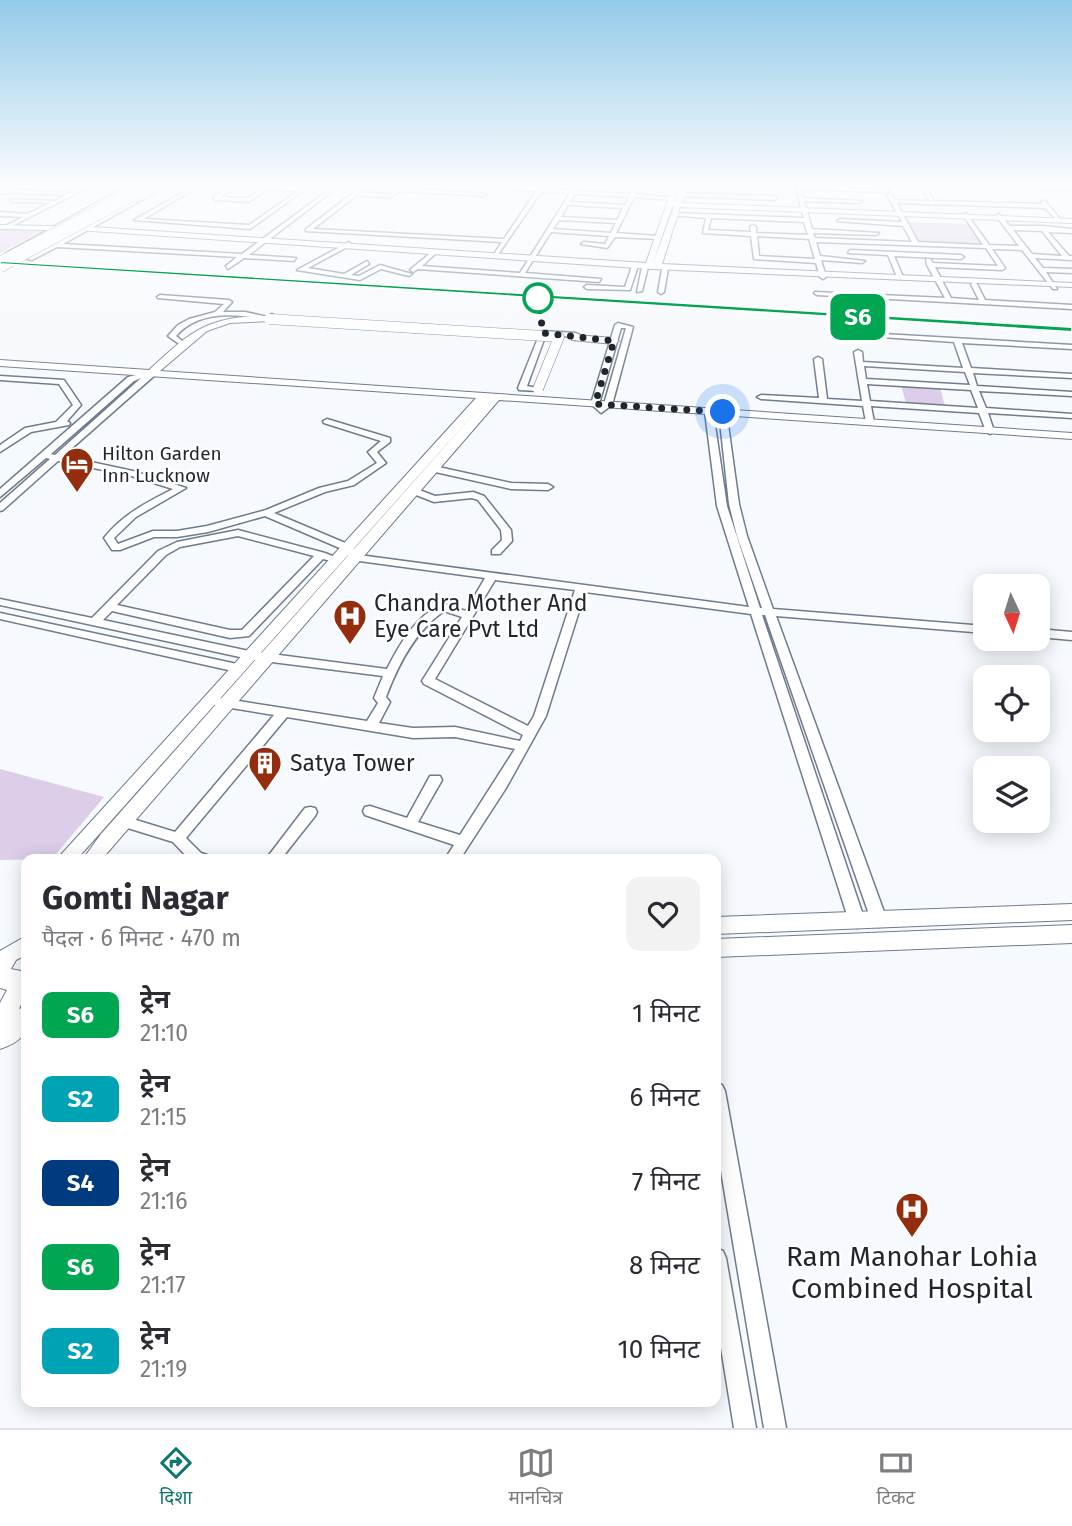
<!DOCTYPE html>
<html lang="hi">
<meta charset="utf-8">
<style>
body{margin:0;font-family:"Fira Sans","Noto Sans Devanagari",sans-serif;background:#f2f2f3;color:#2b2b33;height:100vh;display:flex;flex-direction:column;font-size:26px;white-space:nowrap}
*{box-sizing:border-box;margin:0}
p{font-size:23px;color:#7c7c81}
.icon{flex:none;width:38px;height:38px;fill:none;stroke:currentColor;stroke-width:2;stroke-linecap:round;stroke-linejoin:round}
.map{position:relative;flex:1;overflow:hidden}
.details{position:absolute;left:21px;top:854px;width:700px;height:553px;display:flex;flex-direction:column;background:#fff;border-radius:14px;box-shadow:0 4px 18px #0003}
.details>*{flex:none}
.badge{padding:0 14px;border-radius:10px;font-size:24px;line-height:46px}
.needle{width:46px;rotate:176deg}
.tools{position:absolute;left:973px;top:574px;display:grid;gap:14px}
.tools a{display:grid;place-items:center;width:77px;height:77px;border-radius:14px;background:#fff;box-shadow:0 4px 18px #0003;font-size:35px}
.you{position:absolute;width:35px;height:35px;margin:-18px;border:5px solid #fff;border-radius:50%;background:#1a73e8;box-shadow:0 0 0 10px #1a73e833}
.map>.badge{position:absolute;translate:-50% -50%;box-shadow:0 0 0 4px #fff}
.round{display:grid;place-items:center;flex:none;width:74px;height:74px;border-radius:14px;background:#f2f2f3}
.headline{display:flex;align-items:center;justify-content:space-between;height:119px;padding:0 21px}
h1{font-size:33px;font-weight:700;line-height:52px}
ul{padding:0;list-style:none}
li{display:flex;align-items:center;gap:21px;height:84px;padding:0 21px}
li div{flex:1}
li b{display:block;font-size:26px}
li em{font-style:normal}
li .badge{min-width:77px;font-weight:700;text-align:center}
.dock{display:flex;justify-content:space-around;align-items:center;height:98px;border-top:2px solid #e1e1e2;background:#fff;font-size:19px;color:#7c7c81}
.dock a{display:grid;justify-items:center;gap:4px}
.dock .current{color:#0f766e}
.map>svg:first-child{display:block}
</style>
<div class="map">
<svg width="1072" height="1428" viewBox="0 0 1072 1428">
<rect width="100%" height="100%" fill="#f6f9fd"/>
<g fill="#dccee8">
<path d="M 909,222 L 968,224 L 983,245 L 920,242 Z"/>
<path d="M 0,229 L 41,231 L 0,253 Z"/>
<path d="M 901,385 L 940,388 L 945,406 L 906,403 Z"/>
<path d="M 0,769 L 104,797 L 52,859 L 0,860 Z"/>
</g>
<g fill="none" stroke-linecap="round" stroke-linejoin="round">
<defs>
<g id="minor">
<path d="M 86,186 L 91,186 L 6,229 L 1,228 L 23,217 L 0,216 L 0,212 L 27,214 L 50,203 L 12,202 L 10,199 L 55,201 L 66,195 L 0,193 L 0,189 L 70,193 Z"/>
<path d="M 127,186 L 132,186 L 11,254 L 6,253 Z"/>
<path d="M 162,186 L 167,186 L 63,244 L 242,254 L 334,186 L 339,186 L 249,255 L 296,258 L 294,261 L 244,258 L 228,269 L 226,266 L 237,257 L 57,247 L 32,260 L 27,259 Z"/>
<path d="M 194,186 L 199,186 L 144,219 L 249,225 L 298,191 L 269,189 L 248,202 L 215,200 L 213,197 L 232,186 L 237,186 L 221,197 L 247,198 L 267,186 L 301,188 L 305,186 L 310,186 L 250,229 L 134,220 Z"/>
<path d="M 362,186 L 367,186 L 360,192 L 389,194 L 398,186 L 403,186 L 402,188 L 487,194 L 484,196 L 399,191 L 390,198 L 357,195 L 313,229 L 504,239 L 536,191 L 473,187 L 471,186 L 538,188 L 540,186 L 544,186 L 543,189 L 572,190 L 578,186 L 579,187 L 577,191 L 630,194 L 635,186 L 639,186 L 635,194 L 675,198 L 672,200 L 634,197 L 616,233 L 657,236 L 659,239 L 615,237 L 607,248 L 581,244 L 584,242 L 605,244 L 609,236 L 551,232 L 525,273 L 601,279 L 599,282 L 418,269 L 413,272 L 410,270 L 434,250 L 436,253 L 422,266 L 520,273 L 570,193 L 541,192 L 497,256 L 494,254 L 502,242 L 306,231 L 306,229 ZM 575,194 L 629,197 L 625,205 L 570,202 ZM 568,205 L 623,208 L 617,220 L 561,217 ZM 559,220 L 616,223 L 611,233 L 553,229 Z"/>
<path d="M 795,186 L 890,190 L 887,192 L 800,189 L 803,198 L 862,201 L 859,203 L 804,201 L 812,229 L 879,233 L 876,235 L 813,233 L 815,238 L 912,242 L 903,226 L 837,221 L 840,219 L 902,222 L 887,195 L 892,194 L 895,200 L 929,201 L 920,186 L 924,186 L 934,201 L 1042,204 L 1041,201 L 1045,201 L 1060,219 L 1056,219 L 1045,208 L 897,203 L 918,242 L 983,245 L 963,215 L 966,213 L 989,245 L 1019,246 L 996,216 L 999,214 L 1010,226 L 1042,226 L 1072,229 L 1072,233 L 1048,232 L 1069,256 L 1072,256 L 1072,260 L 1035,258 L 1043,268 L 1072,269 L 1072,273 L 1046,272 L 1057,289 L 1053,289 L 1022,250 L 992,249 L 1005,268 L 1002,270 L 935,267 L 951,298 L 979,300 L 971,284 L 974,282 L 977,284 L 985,300 L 1072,305 L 1072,309 L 817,295 L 814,293 L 815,292 L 945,298 L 927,265 L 926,259 L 930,259 L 933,263 L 998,266 L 986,248 L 816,242 L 820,256 L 865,261 L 862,263 L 821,260 L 826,277 L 823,279 L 820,277 L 816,263 L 754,259 L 751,236 L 703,233 L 706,218 L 671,215 L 674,213 L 804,218 ZM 711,218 L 804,222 L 808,235 L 756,233 L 756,227 L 753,225 L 750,227 L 751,232 L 708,230 ZM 1013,230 L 1042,231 L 1062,256 L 1032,254 ZM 757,236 L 809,239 L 815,259 L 759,256 Z"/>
<path d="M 944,186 L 1072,188 L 1072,190 L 946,187 Z"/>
<path d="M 681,193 L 774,196 L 777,198 L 774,200 L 679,196 Z"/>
<path d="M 349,242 L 351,245 L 308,268 L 344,274 L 367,261 L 369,264 L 351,275 L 359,276 L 380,265 L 412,274 L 409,276 L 381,269 L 360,280 L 297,270 Z"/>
<path d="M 850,250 L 961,255 L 964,257 L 961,259 L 894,256 L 903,277 L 900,279 L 897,277 L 888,255 L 848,253 Z"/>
<path d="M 635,264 L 638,266 L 630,290 L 587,289 L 584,287 L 587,285 L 625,287 L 632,266 Z"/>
<path d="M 645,265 L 648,267 L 642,291 L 637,292 L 642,267 Z"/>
<path d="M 665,267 L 668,269 L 664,292 L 661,294 L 658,292 L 662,269 Z"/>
<path d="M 160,295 L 229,300 L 232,302 L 223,312 L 245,312 L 268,317 L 272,314 L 275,316 L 269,321 C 238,313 199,310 176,336 L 186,344 L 182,346 L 168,336 L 178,325 L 189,319 L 215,312 L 224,304 L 158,298 L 157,297 Z"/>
<path d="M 618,323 L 633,327 L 612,405 L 601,413 L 591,404 L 615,325 ZM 621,328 L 626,328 L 604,404 L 601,406 L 599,404 Z"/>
<path d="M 543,331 L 576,333 L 580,335 L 575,340 L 572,337 L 546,334 L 527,386 L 542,389 L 538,391 L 519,390 L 518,388 L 540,333 Z"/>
<path d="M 883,334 L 1072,345 L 1072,349 L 962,343 L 971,368 L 1072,374 L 1072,378 L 973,373 L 977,386 L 1072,392 L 1072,396 L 979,391 L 986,408 L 1072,414 L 1072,418 L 988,413 L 994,431 L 990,434 L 986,431 L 979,413 L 871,406 L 874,422 L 870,424 L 866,422 L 863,406 L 761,399 L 757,397 L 761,395 L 819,398 L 814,359 L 818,357 L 822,359 L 827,399 L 862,401 L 854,352 L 858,350 L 862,352 L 863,362 L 963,368 L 954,342 L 881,337 L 881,335 ZM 864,366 L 965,372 L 970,385 L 866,379 ZM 867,384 L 971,390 L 978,408 L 870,401 Z"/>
<path d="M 152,371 L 155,371 L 155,375 L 63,456 L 133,471 L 186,488 L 136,517 L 114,538 L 118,544 L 153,531 L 177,531 L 207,526 L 266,510 L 319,488 L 348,481 L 377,463 L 368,452 L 381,441 L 324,423 L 323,421 L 327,419 L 390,438 L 390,442 L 377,452 L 386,463 L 354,485 L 325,492 L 274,513 L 350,545 L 359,555 L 749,607 L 717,506 L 705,412 L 709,410 L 713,412 L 727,506 L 760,608 L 762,608 L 737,536 L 729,504 L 719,412 L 726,410 L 739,504 L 747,536 L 773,609 L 985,626 L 985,633 L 776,616 L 887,920 L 884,925 L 879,927 L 874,925 L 871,920 L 765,615 L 762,615 L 865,921 L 862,926 L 857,928 L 852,926 L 849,921 L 751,614 L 585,592 L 546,716 L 506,788 L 460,859 L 445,859 L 454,845 L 365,815 L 363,811 L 365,807 L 370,806 L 407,818 L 430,776 L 440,776 L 442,780 L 418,822 L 460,835 L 515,749 L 455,737 L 413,738 L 287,717 L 186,838 L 201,853 L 207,855 L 209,859 L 189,859 L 173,842 L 118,825 L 116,821 L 118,817 L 123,816 L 175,832 L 274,715 L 219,706 L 215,705 L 213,702 L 215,699 L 219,698 L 367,721 L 378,703 L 374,698 L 383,676 L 249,659 L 0,605 L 0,599 L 92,618 L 158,551 L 177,542 L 238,530 L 325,553 L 340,559 L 335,562 L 323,559 L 249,636 L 230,638 L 112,611 L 103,620 L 249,651 L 387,669 C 399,645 417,614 443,604 L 466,611 L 485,578 L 352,560 L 342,549 L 265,516 L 208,532 L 177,537 L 154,537 L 120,550 L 112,550 L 104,538 C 122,515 147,502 173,489 L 128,475 L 58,461 L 3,510 L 0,511 L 0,503 L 50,459 L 46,458 L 0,497 L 0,489 L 128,377 ZM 141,378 L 55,455 L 51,454 L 134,381 ZM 238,536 L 314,556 L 242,630 L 230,630 L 117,605 L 166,555 L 180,547 ZM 495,580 L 575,590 L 534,716 L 528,726 L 435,679 ZM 444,611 L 462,617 L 422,681 L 424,684 L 523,735 L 520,741 L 455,727 L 413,728 L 379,723 L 390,702 L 386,697 C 398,665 415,631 444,611 Z"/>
<path d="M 0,376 L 64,380 L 81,405 L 67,421 L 70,423 L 69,425 L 31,432 L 0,452 L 0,445 L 25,428 L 56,422 L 73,405 L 59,384 L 0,380 Z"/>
<path d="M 434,466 L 511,483 L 548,484 L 553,487 L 548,490 L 511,489 L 431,471 L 431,467 Z"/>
<path d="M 414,488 L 435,496 L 473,492 L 484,496 L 511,530 L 512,541 L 500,554 L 492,554 L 492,550 L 502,540 L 501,530 L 478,500 L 472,498 L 434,502 L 411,493 L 409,491 Z"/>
<path d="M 0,613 L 237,664 L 243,668 L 237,672 L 0,619 Z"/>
<path d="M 1038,629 L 1072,632 L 1072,640 L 1038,637 Z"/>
<path d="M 310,807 L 315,808 L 317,812 L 315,816 L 281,859 L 266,859 L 305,808 Z"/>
<path d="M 716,1082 L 722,1085 L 725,1091 L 786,1428 L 764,1428 L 716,1141 Z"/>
<path d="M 716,1248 L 723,1251 L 726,1258 L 756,1428 L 734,1428 L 716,1317 Z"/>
</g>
<g id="tertiary">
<path d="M 673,186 L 679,186 L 673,203 L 681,186 L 687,186 L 682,203 L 1072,219 L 1072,223 L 680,207 L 662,264 L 1072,283 L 1072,287 L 652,269 L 92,231 L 0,229 L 0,225 L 92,227 L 646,263 ZM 672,207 L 674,207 L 653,263 Z"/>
<path d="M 1068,186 L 1072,186 L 1072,188 L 1069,187 Z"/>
<path d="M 269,316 L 272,317 L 272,321 L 230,323 L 207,331 L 160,371 L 1072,433 L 1072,439 L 499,400 L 102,859 L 83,859 L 101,834 L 487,399 L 77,859 L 57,859 L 476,398 L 0,366 L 0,360 L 149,370 C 192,330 208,316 269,316 Z"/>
<path d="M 575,335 L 614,338 L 619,341 L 614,344 L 572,340 L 572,336 Z"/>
<path d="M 1072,904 L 1072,920 L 716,934 L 716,917 Z"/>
<path d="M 1072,925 L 1072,943 L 716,957 L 716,939 Z"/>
<path d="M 26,936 L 26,955 L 16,960 L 11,969 L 26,972 L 26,994 L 19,1009 L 26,1006 C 26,1034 27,1039 0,1049 L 0,1003 L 7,990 L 0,988 L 0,951 Z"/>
</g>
</defs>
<use href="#minor" stroke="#6d7c8e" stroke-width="3"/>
<use href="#tertiary" stroke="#6d7c8e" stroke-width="2"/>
<use href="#minor" fill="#fff" fill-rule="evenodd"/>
<use href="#tertiary" fill="#fff" fill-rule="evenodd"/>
<defs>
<path id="rail" d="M 0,263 L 1072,330"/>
</defs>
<use href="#rail" stroke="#6a7076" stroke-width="2.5"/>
<use href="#rail" stroke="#fff" stroke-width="2" stroke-dasharray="4.5" stroke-linecap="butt"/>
<defs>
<path id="tertiary-bridge-far1" d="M 0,260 L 141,186"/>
<path id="tertiary-bridge" d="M 269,319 L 559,337 L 538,389"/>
<path id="trunk-bridge" d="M 0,268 L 153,186"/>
</defs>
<use href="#tertiary-bridge-far1" stroke="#6d7c8e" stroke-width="8" stroke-linecap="butt"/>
<use href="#tertiary-bridge" stroke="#6d7c8e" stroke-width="11" stroke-linecap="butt"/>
<use href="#trunk-bridge" stroke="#6d7c8e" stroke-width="10" stroke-linecap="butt"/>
<use href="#tertiary-bridge-far1" stroke="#fff" stroke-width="7"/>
<use href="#tertiary-bridge" stroke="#fff" stroke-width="10"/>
<use href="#trunk-bridge" stroke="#fff" stroke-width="9"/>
</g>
<linearGradient id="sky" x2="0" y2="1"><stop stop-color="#93cae9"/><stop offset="0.48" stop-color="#fbfcfe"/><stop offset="1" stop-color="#fbfcfe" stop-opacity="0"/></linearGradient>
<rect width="1072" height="386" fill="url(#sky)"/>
<path fill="#00a651" stroke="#fff" stroke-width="2" d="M 0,261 L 1072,327 L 1072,332 L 0,264 Z"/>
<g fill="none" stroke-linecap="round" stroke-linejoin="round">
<path stroke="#1f262d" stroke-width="7" stroke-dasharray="0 12.6" d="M 538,298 L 543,333 L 614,341 L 595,404 L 723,412"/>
</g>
<defs>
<symbol id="hotel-pin" viewBox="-11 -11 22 30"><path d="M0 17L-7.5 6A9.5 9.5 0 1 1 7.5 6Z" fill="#942d0d" stroke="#fff"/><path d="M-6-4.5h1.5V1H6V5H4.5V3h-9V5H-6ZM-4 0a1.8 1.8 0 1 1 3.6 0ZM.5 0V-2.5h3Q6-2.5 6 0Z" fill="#fff"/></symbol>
<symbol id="hospital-pin" viewBox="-11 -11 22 30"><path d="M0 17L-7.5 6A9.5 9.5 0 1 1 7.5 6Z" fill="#942d0d" stroke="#fff"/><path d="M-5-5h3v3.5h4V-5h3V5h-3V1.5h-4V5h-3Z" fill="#fff"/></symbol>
<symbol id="building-pin" viewBox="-11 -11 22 30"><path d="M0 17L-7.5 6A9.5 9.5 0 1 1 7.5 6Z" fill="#942d0d" stroke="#fff"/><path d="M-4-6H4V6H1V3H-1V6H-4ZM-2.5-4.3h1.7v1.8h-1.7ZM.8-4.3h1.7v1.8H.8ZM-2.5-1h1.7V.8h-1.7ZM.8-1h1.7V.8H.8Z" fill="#fff"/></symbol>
</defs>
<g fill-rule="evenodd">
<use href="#hotel-pin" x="58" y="445" width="38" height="52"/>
<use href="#hospital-pin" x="331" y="597" width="38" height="52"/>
<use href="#building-pin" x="246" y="744" width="38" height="52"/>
<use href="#hospital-pin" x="893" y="1190" width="38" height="52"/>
</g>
<circle fill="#fff" stroke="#00a651" stroke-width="3.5" cx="538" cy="298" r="14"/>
<g text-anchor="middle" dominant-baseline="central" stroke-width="5" stroke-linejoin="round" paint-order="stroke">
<g font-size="19" fill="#1f262d" stroke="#fff" text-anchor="start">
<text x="102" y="453">Hilton Garden<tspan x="102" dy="22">Inn Lucknow</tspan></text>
</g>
<g font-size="23" fill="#1f262d" stroke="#fff" text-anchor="start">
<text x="374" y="603">Chandra Mother And<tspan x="374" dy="26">Eye Care Pvt Ltd</tspan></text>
<text x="290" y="763">Satya Tower</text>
</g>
<g font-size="28" fill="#1f262d" stroke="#fff">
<text x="912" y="1256">Ram Manohar Lohia<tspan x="912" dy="32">Combined Hospital</tspan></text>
</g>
</g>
</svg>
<div class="tools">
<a><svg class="needle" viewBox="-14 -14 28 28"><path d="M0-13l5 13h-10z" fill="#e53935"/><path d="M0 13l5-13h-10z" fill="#7c7c81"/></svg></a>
<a><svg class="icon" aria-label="locate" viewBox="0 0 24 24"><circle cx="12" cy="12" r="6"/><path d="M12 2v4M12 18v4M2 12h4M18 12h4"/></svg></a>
<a><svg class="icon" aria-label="layers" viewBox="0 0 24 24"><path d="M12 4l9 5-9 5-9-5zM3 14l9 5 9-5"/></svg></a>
</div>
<div class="you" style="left:723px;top:412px"></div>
<b class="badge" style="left:858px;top:317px;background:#00a651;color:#fff">S6</b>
<section class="details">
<div class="headline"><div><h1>Gomti Nagar</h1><p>पैदल · 6 मिनट · 470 m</p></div><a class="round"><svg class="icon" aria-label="heart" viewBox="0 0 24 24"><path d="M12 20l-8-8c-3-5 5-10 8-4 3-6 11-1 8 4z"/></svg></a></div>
<ul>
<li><span class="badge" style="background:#00a651;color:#fff">S6</span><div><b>ट्रेन</b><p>21:10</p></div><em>1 मिनट</em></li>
<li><span class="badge" style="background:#00a3b4;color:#fff">S2</span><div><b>ट्रेन</b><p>21:15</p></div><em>6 मिनट</em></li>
<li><span class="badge" style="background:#003b80;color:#fff">S4</span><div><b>ट्रेन</b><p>21:16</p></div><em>7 मिनट</em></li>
<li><span class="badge" style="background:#00a651;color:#fff">S6</span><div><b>ट्रेन</b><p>21:17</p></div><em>8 मिनट</em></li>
<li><span class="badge" style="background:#00a3b4;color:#fff">S2</span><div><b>ट्रेन</b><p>21:19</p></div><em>10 मिनट</em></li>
</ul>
</section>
</div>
<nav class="dock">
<a class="current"><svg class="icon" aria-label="directions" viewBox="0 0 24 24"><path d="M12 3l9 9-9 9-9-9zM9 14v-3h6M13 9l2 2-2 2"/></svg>दिशा</a>
<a><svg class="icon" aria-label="map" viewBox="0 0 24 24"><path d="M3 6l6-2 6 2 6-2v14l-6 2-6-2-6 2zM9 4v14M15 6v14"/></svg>मानचित्र</a>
<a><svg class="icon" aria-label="tickets" viewBox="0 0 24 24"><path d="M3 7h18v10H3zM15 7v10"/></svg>टिकट</a>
</nav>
